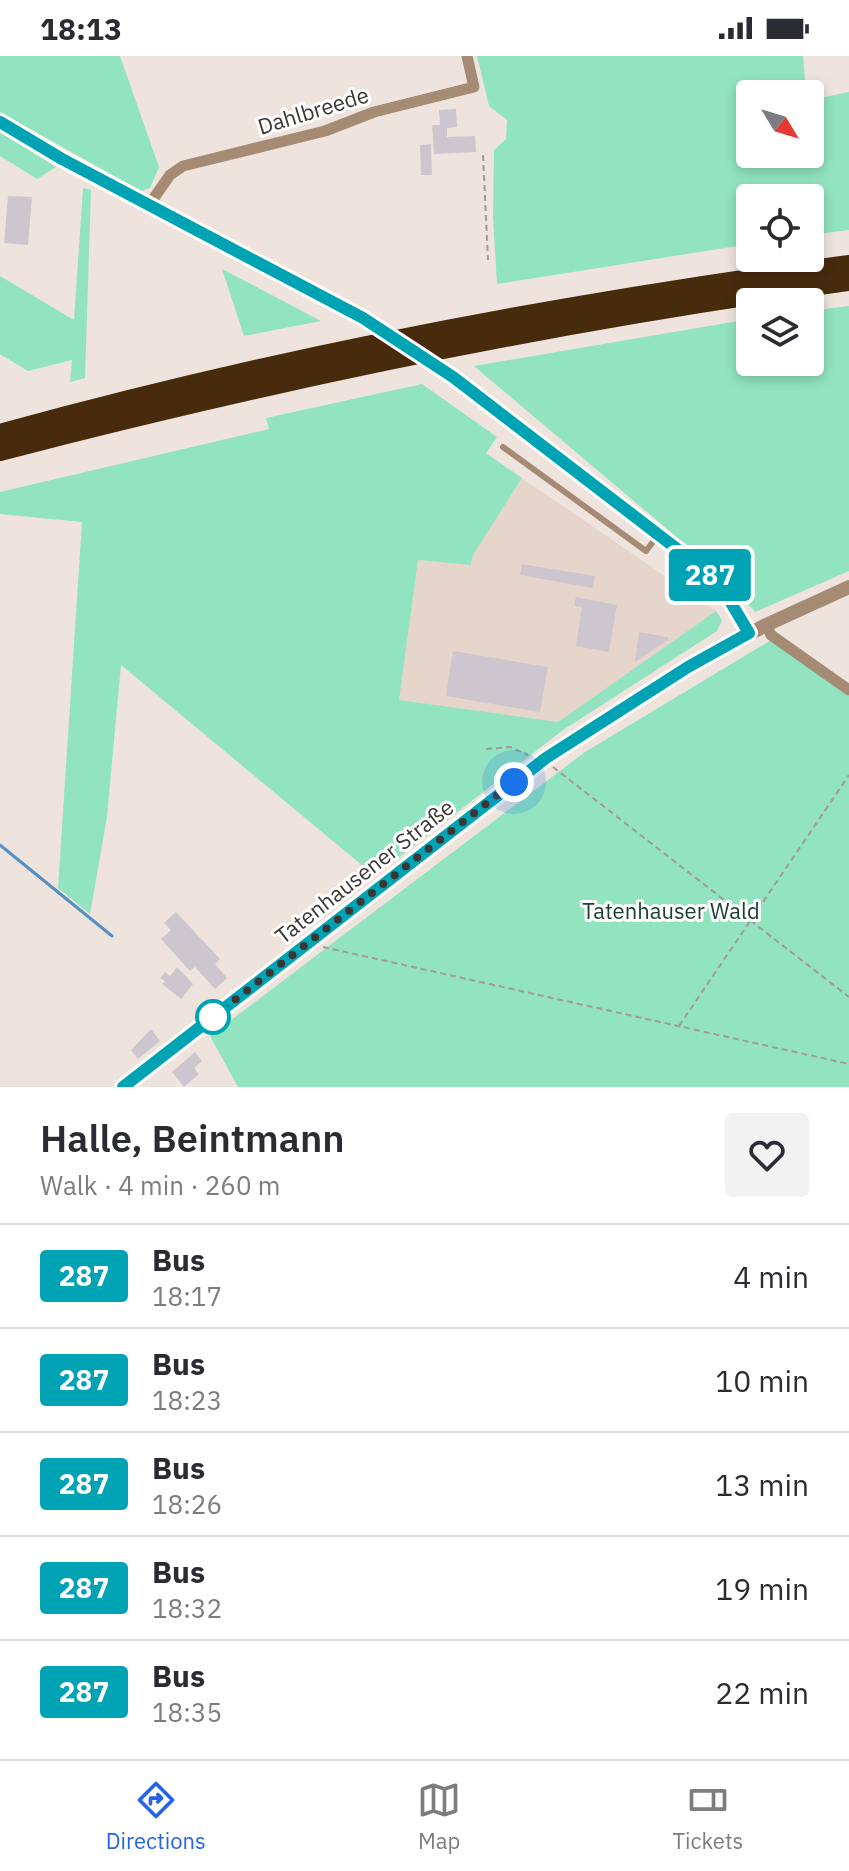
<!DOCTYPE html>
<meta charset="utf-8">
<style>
body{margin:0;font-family:"IBM Plex Sans",sans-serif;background:#f2f2f3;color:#2b2b33;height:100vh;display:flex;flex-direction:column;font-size:30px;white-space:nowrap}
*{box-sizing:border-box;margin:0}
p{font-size:26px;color:#7c7c81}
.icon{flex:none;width:44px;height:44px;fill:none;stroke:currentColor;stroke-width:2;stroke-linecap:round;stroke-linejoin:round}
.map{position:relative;height:1031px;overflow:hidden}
.details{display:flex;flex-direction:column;background:#fff;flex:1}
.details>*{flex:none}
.badge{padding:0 16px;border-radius:6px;font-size:28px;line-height:52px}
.needle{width:52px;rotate:128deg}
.tools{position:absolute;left:736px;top:24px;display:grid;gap:16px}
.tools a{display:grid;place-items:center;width:88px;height:88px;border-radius:8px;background:#fff;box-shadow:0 4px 12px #0003;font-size:40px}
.you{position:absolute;width:40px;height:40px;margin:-20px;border:6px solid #fff;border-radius:50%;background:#1a73e8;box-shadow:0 0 0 12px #1a73e833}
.map>.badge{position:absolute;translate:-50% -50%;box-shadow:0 0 0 4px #fff}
.round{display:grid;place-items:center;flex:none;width:84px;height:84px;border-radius:8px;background:#f2f2f3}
.overview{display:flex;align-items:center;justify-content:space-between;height:136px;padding:0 40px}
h1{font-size:38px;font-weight:600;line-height:60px}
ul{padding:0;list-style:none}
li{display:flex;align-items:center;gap:24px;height:104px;padding:0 40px;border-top:2px solid #e1e1e2}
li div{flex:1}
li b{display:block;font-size:30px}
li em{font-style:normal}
li .badge{min-width:88px;font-weight:700;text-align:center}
.status{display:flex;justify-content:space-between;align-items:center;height:56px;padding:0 40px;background:#fff;direction:ltr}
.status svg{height:22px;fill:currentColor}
.tab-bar{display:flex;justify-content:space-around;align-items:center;height:112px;border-top:2px solid #e1e1e2;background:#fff;font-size:22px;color:#7c7c81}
.tab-bar a{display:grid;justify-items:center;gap:4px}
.tab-bar .active{color:#2563eb}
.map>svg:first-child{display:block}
</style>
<div class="status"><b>18:13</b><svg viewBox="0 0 49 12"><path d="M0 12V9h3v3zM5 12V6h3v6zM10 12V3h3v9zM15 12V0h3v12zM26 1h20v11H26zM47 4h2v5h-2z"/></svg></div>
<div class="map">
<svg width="849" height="1031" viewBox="0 0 849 1031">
<rect width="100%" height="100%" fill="#efe4dd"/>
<path fill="#e6d5ca" d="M 522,422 L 716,555 L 558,666 L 398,644 L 418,504 L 471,509 L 473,499 Z"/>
<g fill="#91e4bf">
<path d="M 0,0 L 120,0 L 159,111 L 150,132 L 141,135 L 0,56 Z"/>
<path d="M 477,0 L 803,0 L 806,38 L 750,38 L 750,98 L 810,98 L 810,44 L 849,36 L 849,174 L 810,179 L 810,142 L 750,142 L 750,188 L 497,228 L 493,161 L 494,94 L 506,83 L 507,64 L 489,50 Z"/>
<path d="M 0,76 L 56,111 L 37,123 L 0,100 Z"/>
<path d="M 83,132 L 91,134 L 85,322 L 70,326 L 72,304 L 28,315 L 0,298 L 0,220 L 74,264 Z"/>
<path d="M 222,213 L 321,265 L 244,280 Z"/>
<path d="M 849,250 L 849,515 L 755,556 L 725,522 L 474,310 L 750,263 L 750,306 L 810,306 L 810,255 Z"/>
<path d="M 422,328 L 497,381 L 486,397 L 522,422 L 473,499 L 471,509 L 418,504 L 399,644 L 558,666 L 716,555 L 722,564 L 717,575 L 563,674 L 375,820 L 121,609 L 107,761 L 90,858 L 58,832 L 82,466 L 0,458 L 0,436 L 269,373 L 266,362 Z"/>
<path d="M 771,584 L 849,640 L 849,1031 L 238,1031 L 210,980 L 585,696 Z"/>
</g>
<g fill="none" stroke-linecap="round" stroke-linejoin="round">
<path stroke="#5490c5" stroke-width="3" d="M 0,789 L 112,880"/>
</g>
<g fill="#cec6ce">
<path d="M 456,53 L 457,71 L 447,72 L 447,81 L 475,80 L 476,96 L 434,98 L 432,69 L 440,69 L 439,54 Z"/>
<path d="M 431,88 L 432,119 L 421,119 L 420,89 Z"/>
<path d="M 8,140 L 32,141 L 28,189 L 4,187 Z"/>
<path d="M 522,508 L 595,520 L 593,532 L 520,519 Z"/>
<path d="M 576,541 L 617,549 L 609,596 L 576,590 L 582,551 L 574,550 Z"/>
<path d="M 639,576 L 667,581 L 669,583 L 635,606 Z"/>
<path d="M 453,595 L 548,611 L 540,656 L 446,640 Z"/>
<path d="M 176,856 L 220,903 L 215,908 L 227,922 L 215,933 L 195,911 L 190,915 L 161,883 L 171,874 L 164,867 Z"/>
<path d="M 177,911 L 193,928 L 181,943 L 162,928 L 165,925 L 160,922 L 165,916 L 170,920 Z"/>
<path d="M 151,973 L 160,985 L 138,1003 L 131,994 Z"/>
<path d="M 195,996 L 202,1005 L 194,1012 L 199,1018 L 184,1031 L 172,1016 Z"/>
</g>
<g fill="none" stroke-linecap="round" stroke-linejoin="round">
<g stroke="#a29a95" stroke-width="2" stroke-dasharray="6 4" stroke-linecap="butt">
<path d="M 483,99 L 488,204"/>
<path d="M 486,693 L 510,691 L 528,699"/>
<path d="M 553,711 L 849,941"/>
<path d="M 323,891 L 849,1008"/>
<path d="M 679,970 L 849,719"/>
</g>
<path stroke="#a58b74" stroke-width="6" d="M 503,391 L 646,495 L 659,478"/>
<g stroke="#a58b74" stroke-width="11">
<path d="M 0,66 L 62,103 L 363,262"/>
<path d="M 149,149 L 170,119 L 183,110 L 325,75 L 374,56 L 474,31 L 467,0"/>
<path d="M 453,321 L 707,516 L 724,535 L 749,577"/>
<path d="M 766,569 L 771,579 L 849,634"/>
</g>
<path stroke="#a58b74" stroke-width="14" d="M 123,1031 L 546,702 L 688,611 L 766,569 L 849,531"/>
<g stroke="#482b0d" stroke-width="20">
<path d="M 0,378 C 278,301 563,247 849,209"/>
<path d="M 0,395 C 280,322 562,264 849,225"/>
</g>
<path stroke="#a58b74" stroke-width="11" d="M 363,262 L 453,321"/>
</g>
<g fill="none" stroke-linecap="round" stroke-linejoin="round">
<defs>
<path id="line" d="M 0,66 L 62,103 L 363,262 L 453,321 L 707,516 L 724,535 L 749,577 L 688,611 L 546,702 L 123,1031"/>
</defs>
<use href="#line" stroke="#fff" stroke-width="18"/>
<use href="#line" stroke="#00a3b4" stroke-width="12"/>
<path stroke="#3a3633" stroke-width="8" stroke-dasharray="0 14.4" d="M 213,961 L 514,726"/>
</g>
<circle fill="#fff" stroke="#00a3b4" stroke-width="4" cx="213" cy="961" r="16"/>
<g text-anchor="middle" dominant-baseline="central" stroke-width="6" stroke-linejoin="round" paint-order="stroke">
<g font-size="22" fill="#3a3633" stroke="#fff">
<text transform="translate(313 54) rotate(-17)">Dahlbreede</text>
<text transform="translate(364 815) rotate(-38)">Tatenhausener Straße</text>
</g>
<g font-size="22" fill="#1a4030" stroke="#fff">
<text x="671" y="854">Tatenhauser Wald</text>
</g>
</g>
</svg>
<div class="tools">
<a><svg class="needle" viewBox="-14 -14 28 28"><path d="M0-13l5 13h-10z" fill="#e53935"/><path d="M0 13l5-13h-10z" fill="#7c7c81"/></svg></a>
<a><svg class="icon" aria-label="locate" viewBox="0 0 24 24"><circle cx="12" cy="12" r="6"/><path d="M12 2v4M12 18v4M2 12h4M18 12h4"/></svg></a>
<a><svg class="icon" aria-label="layers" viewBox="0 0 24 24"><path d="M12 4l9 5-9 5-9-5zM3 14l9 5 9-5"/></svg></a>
</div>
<div class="you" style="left:514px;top:726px"></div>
<b class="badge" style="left:710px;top:519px;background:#00a3b4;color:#fff">287</b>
</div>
<section class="details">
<div class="overview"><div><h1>Halle, Beintmann</h1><p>Walk · 4 min · 260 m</p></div><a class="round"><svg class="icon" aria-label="heart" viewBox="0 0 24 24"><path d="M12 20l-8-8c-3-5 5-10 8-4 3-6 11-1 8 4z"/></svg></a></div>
<ul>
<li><span class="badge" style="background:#00a3b4;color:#fff">287</span><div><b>Bus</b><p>18:17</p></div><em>4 min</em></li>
<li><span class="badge" style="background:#00a3b4;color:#fff">287</span><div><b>Bus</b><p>18:23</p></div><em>10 min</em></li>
<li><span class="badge" style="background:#00a3b4;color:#fff">287</span><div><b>Bus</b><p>18:26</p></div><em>13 min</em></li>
<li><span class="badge" style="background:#00a3b4;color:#fff">287</span><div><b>Bus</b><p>18:32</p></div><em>19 min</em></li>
<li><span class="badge" style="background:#00a3b4;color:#fff">287</span><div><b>Bus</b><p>18:35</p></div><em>22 min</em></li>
</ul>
</section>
<nav class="tab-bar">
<a class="active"><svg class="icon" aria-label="directions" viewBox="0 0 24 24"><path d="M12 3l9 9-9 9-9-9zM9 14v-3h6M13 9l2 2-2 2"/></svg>Directions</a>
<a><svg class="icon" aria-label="map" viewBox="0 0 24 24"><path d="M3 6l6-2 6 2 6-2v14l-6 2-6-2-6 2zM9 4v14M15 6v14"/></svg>Map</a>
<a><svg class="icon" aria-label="tickets" viewBox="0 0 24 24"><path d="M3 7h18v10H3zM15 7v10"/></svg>Tickets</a>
</nav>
